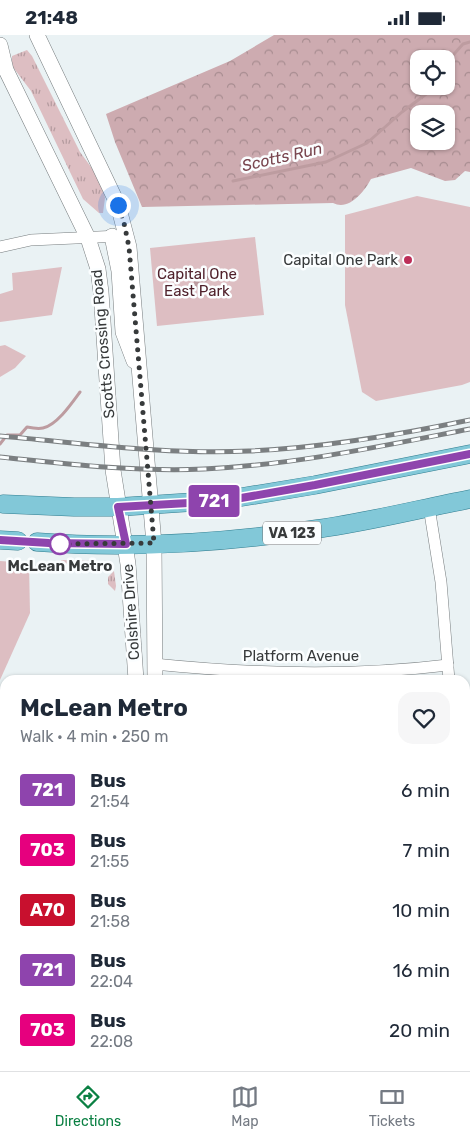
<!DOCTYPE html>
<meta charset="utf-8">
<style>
body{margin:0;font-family:Rubik,sans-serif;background:#f6f6f7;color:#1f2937;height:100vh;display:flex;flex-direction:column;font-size:19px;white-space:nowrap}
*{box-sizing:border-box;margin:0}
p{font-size:16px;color:#747a83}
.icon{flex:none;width:28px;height:28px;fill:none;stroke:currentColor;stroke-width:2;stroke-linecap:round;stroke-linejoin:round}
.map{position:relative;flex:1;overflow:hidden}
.panel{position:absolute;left:0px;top:640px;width:470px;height:396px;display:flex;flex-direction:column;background:#fff;border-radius:15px 15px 0 0;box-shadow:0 1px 4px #0004}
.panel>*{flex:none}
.badge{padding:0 10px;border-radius:4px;font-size:18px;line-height:32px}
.tools{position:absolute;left:410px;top:15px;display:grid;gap:10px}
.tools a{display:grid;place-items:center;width:45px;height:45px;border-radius:10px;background:#fff;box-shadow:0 1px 4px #0004;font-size:25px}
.you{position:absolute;width:25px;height:25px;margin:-12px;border:4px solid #fff;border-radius:50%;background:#1a73e8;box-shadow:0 0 0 8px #1a73e833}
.map>.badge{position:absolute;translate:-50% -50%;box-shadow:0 0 0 2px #fff}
.round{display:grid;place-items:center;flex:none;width:52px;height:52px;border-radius:15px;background:#f6f6f7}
.summary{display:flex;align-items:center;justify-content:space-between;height:85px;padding:0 20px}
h1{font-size:24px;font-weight:700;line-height:38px}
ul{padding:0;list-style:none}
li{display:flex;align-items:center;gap:15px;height:60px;padding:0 20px}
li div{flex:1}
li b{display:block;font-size:19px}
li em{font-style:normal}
li .badge{min-width:55px;font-weight:700;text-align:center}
.status{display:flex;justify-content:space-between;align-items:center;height:35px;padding:0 25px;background:#fff;direction:ltr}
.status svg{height:14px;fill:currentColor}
.tabs{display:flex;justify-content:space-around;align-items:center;height:70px;border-top:1px solid #e0e1e3;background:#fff;font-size:14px;color:#747a83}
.tabs a{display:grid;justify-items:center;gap:2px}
.tabs .selected{color:#0b8043}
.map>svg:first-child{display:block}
</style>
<div class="status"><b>21:48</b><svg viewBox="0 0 49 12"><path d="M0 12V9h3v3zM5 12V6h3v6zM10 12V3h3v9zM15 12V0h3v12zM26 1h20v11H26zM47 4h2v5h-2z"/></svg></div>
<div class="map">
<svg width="470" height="1036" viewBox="0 0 470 1036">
<defs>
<pattern id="grass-tufts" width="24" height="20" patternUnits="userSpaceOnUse" patternTransform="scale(1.25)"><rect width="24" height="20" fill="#ddbec2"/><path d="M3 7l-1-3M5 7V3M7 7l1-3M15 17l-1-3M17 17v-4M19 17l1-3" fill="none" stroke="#b49b9f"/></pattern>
<pattern id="forest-crowns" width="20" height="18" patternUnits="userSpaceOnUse" patternTransform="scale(1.25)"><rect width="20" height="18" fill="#cdabb0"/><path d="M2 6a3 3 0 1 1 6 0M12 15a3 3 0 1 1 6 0" fill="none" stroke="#a78c90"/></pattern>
<pattern id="water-waves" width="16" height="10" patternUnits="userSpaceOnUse" patternTransform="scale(1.25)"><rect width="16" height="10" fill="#bd9ca0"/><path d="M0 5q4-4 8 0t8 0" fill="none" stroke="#9a8084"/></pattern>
</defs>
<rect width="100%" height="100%" fill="#eaf2f4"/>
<g fill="url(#grass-tufts)">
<path d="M 27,15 L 32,21 L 80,117 L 102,147 L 105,163 L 103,178 L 99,178 L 83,164 L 31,56 L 12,31 L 12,21 Z"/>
<path d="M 61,525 L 94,526 L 95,530 L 61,528 Z"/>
<path d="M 114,536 L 116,551 L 115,556 L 108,549 L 108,542 Z"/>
</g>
<path fill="url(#forest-crowns)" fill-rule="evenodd" d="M 274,0 L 470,0 L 470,137 L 465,136 L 455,145 L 445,146 L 411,133 L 371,144 C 364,157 349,176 333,168 L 142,172 L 115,107 L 106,79 L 230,26 ZM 419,24 L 446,24 L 446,51 L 419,51 ZM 419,79 L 446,79 L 446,106 L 419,106 Z"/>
<g fill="#ddbec2">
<path d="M 417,161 L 470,172 L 470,347 L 462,350 L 376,366 L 362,357 L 345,270 L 345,180 Z"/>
<path d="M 255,202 L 264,280 L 157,291 L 150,213 Z"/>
<path d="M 62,232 L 52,280 L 0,287 L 0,259 L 13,255 L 12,238 Z"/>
<path d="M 5,310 L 26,321 L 15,333 L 0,342 L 0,311 Z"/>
<path d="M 0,526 L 29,528 L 30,578 L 0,645 Z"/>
</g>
<g fill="url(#water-waves)">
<path d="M 205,232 L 215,239 L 190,261 L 189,258 L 197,241 Z"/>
<rect x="465" y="909" width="5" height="46"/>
</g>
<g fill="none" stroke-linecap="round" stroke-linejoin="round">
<g stroke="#bd9ca0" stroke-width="3">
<path d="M 446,28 L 463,9 L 470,7"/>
<path d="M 233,146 L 326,127 L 367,108 L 402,77 L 429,57 L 432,51"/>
<path d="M 0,409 L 7,400 L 20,400 L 27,392 C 32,393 38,394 43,393 C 57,390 72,368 80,357"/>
</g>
<defs>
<g id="street">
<path d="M 0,212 L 31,205 L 120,201"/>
<path d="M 429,472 L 441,547 L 449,645"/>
<path d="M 154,629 C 252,639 350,642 448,630"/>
<path d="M 199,1031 L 202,1036"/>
<path d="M 157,1036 L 161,1031"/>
</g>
<g id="secondary">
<path d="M 37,0 L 118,170 L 129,212 L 154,509 L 155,645"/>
<path d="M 0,10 L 6,35 L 88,203 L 98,234 L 101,257 L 113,435 L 128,529 L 136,645"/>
<path d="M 112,201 L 119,236 L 123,297 L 134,326"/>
<path d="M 0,784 L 5,785"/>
<path d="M 465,785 L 470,783"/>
</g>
<g id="primary">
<path d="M 3,469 L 74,472 L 118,472 L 224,465 L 315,450 L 470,419"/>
<path d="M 0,505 L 18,506"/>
<path d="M 37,507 C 130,514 225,508 317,494 C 368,487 419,474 470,464"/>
</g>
</defs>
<use href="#street" stroke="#777d7f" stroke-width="12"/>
<use href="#secondary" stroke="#777d7f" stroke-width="16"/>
<use href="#primary" stroke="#327e90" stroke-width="19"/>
<use href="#street" stroke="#fff" stroke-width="11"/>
<use href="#secondary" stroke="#fff" stroke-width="15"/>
<use href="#primary" stroke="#82c8d8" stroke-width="18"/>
<defs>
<g id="rail">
<path d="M 0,401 C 82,408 166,420 249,416 C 323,413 398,400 470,385"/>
<path d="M 0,422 C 67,429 136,437 204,434 C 294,430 382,411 470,394"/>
</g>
</defs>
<use href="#rail" stroke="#7b7f81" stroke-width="5"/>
<use href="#rail" stroke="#fbfeff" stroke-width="3" stroke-dasharray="9" stroke-linecap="butt"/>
</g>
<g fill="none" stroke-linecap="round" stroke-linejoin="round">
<defs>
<path id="line" d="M 0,505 L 49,508 L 126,509 L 118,472 L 224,466 L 315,450 L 470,419"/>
</defs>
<use href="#line" stroke="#fff" stroke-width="11"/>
<use href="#line" stroke="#8e44ad" stroke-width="8"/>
<path stroke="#373a3b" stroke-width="5" stroke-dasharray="0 9" d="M 60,509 L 154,508 L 129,212 L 124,188 L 118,170"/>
</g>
<circle fill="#bd2e58" stroke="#fbfeff" stroke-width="2" cx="408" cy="225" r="5"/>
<circle fill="#fff" stroke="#8e44ad" stroke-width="2.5" cx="60" cy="509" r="10"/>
<g text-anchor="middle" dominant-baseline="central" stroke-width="5" stroke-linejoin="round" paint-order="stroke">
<rect fill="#fbfeff" stroke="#727576" stroke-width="1" x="263" y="486.5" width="58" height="23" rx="4"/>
<g font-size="14" font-weight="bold" fill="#373a3b">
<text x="292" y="498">VA 123</text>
</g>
<g font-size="15" fill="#373a3b" stroke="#fbfeff" text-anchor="end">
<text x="398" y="225">Capital One Park</text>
</g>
<g font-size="15" fill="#50222c" stroke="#fbfeff">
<text x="197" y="239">Capital One<tspan x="197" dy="17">East Park</tspan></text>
</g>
<g font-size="15" fill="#373a3b" stroke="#fbfeff">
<text transform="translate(103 309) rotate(-95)">Scotts Crossing Road</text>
<text transform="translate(131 577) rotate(-94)">Colshire Drive</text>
<text x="301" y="621">Platform Avenue</text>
</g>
<g font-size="15" font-weight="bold" fill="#373a3b" stroke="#fbfeff">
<text x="60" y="531">McLean Metro</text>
</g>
<g font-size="16" font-style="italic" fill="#7a4750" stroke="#fbfeff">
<text transform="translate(282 122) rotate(-13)">Scotts Run</text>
</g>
</g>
</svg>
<div class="tools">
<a><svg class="icon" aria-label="locate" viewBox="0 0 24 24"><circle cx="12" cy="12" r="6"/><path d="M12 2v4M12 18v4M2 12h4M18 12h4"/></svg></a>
<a><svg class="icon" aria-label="layers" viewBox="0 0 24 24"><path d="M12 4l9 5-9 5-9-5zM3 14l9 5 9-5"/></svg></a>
</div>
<div class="you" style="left:118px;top:170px"></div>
<b class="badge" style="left:214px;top:466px;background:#8e44ad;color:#fff">721</b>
<section class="panel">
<div class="summary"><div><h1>McLean Metro</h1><p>Walk · 4 min · 250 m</p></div><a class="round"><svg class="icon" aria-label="heart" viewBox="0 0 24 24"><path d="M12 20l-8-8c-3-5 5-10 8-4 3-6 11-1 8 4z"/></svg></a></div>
<ul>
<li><span class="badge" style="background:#8e44ad;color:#fff">721</span><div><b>Bus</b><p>21:54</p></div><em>6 min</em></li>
<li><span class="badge" style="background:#e6007e;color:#fff">703</span><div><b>Bus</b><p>21:55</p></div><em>7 min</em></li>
<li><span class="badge" style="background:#c8102e;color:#fff">A70</span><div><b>Bus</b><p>21:58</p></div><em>10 min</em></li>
<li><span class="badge" style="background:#8e44ad;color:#fff">721</span><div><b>Bus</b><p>22:04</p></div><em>16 min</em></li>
<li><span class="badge" style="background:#e6007e;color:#fff">703</span><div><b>Bus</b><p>22:08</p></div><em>20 min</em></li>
</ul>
</section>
</div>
<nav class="tabs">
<a class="selected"><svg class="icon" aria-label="directions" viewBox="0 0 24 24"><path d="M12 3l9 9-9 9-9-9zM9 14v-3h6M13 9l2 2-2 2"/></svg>Directions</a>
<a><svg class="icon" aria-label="map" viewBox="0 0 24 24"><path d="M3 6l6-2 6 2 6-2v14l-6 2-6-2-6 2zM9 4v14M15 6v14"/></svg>Map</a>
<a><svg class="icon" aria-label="tickets" viewBox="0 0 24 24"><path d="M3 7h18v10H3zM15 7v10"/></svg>Tickets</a>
</nav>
